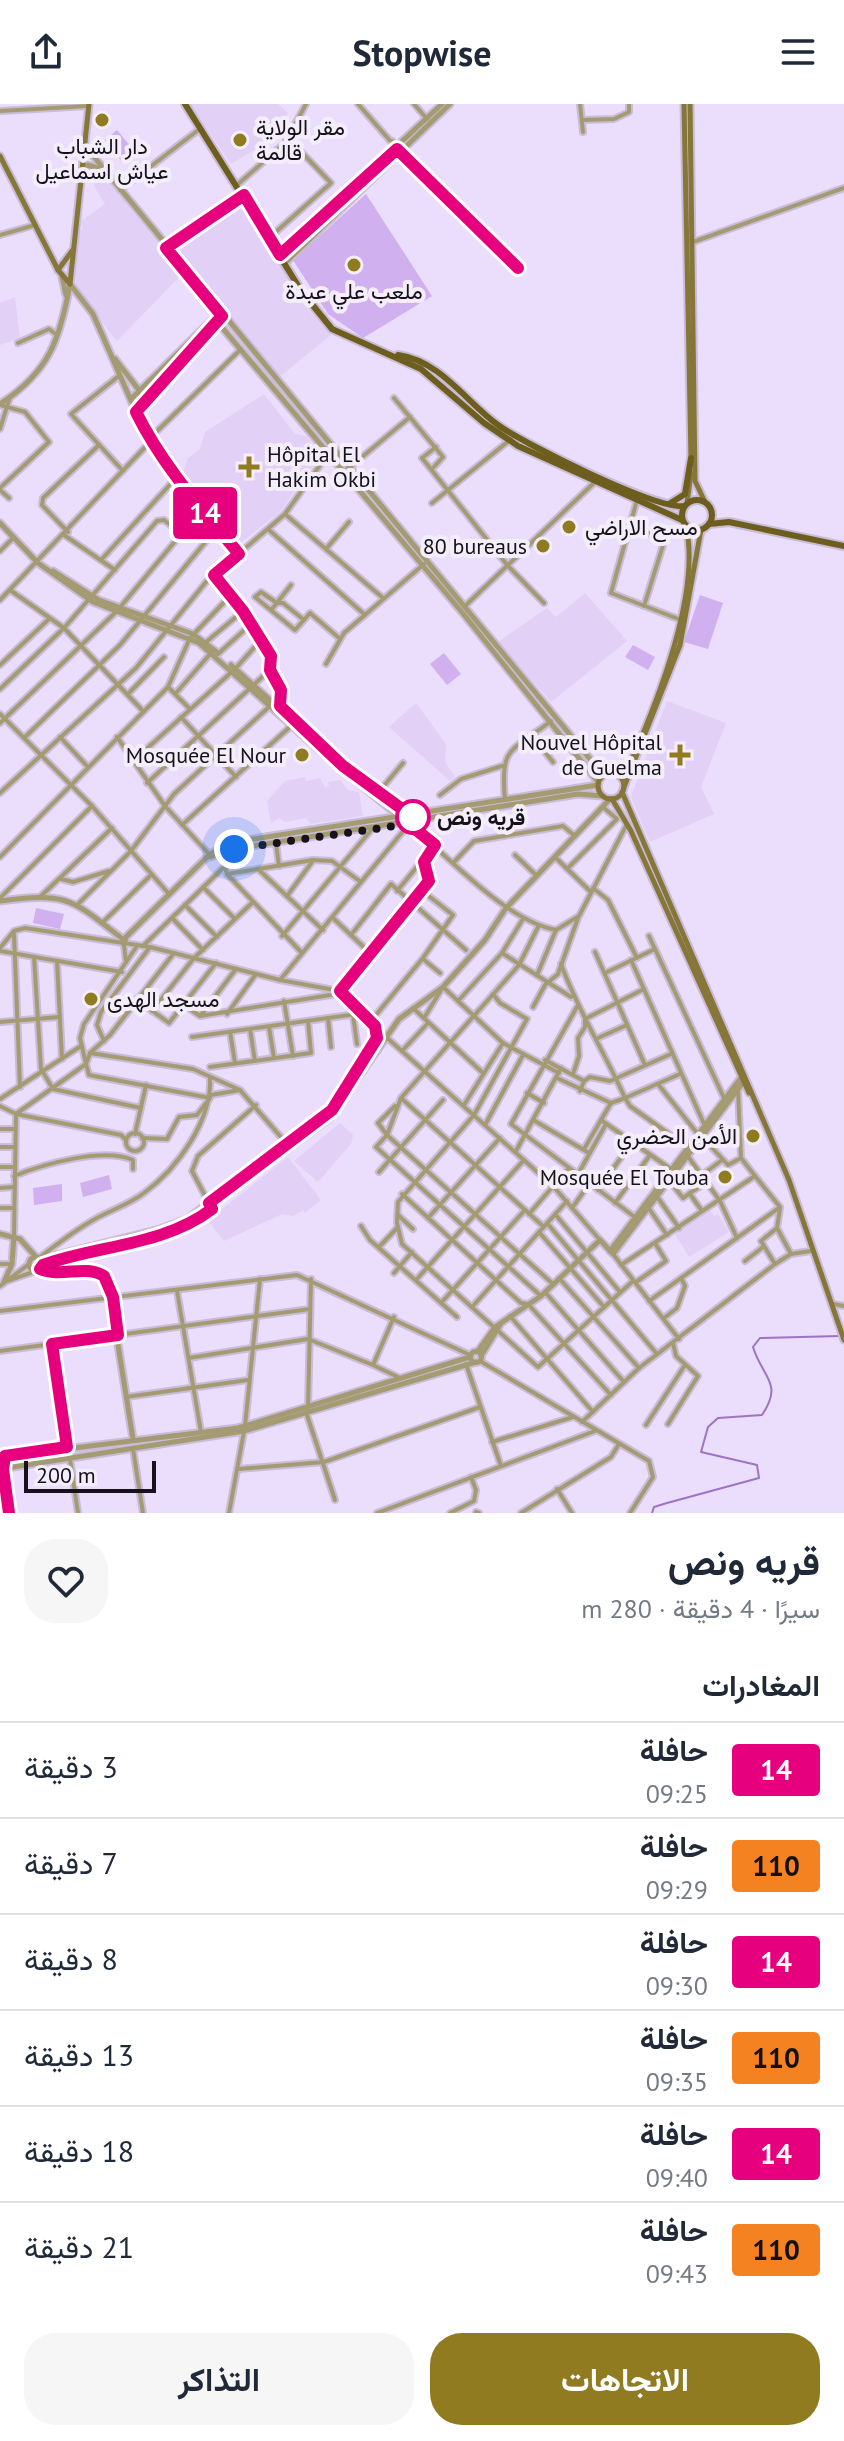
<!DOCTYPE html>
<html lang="ar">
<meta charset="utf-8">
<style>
body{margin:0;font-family:"PT Sans",Vazirmatn,sans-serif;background:#f6f6f7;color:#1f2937;direction:rtl;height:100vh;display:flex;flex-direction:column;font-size:30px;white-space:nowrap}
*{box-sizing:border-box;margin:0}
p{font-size:26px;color:#747a83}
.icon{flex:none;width:44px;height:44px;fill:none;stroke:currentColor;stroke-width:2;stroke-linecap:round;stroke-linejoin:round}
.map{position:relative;height:1409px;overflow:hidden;direction:ltr}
.details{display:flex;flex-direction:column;background:#fff;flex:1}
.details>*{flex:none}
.badge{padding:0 16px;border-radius:6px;font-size:28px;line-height:52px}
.scale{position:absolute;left:24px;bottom:20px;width:132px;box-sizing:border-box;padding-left:8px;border:4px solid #16111b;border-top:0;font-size:22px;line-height:28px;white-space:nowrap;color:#16111b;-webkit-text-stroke:6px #f4eefb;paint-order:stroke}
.you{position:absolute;width:40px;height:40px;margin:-20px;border:6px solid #fff;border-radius:50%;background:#1a73e8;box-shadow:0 0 0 12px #1a73e833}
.map>.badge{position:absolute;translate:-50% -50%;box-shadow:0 0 0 4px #fff}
h2{padding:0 24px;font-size:30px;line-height:72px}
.round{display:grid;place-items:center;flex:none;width:84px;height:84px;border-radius:32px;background:#f6f6f7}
.head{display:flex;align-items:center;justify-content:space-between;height:136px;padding:0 24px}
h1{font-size:38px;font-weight:700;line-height:60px}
.cta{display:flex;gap:16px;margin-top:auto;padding:16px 24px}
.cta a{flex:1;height:92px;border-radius:32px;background:#907b21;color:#fff;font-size:32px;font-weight:700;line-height:92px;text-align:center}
.cta a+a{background:#f6f6f7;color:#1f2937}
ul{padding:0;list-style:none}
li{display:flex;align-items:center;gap:24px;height:96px;padding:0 24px;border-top:2px solid #e0e1e3}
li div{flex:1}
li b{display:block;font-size:30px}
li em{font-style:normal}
li .badge{min-width:88px;font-weight:700;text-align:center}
header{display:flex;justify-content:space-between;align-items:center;height:104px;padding:0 24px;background:#fff;font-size:36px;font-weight:700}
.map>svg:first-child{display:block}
</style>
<header><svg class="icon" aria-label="menu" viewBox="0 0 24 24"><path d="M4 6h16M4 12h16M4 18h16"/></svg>Stopwise<svg class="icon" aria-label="share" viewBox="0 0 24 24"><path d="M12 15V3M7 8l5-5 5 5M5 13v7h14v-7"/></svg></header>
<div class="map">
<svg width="844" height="1409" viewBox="0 0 844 1409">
<rect width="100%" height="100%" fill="#ebddfc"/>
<g fill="#e3d0f6">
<path d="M 190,0 L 278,0 L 288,9 L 256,45 L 231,60 Z"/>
<path d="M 98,74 L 108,77 L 183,169 L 117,237 L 75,184 L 79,128 L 83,124 L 80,118 L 105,100 L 94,82 Z"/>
<path d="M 236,101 L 244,103 L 304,201 L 331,231 L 278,274 L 176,147 L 178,139 Z"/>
<path d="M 15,193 L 20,234 L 0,241 L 0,199 Z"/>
<path d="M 264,290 L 295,330 L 306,332 L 321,351 L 280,408 L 238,441 L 182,371 L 188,354 L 200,345 L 205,328 Z"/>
<path d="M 585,489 L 627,537 L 551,598 L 498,538 L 547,504 L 556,513 Z"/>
<path d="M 667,597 L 726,619 L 701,683 L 714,710 L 650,738 L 631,693 Z"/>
<path d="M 416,599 L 446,640 L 445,658 L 455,673 L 450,677 L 389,623 Z"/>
<path d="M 305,673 L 306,677 L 320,674 L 325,683 L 329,683 L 328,678 L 340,676 L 348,686 L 359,688 L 363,712 L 311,720 L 306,714 L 285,718 L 279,714 L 271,719 L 267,697 L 285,677 Z"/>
<path d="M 340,1019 L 353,1031 L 351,1040 L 318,1078 L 294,1057 Z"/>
<path d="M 288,1053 L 321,1096 L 305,1109 L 303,1106 L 293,1112 L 282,1110 L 224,1137 L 208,1116 Z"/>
<path d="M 710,1106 L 714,1112 L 718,1110 L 729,1128 L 689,1153 L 675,1130 Z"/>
</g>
<g fill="#d0b0ef">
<path d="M 117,26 L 136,49 L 123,59 L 105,36 Z"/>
<path d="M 366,90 L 432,192 L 363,234 L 328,210 L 293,156 Z"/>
<path d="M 700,491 L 723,499 L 708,545 L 684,538 Z"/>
<path d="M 633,541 L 655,553 L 648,566 L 625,553 Z"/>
<path d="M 444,549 L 461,570 L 447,581 L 430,560 Z"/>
<path d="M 36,804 L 64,810 L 60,825 L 33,819 Z"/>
<path d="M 109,1071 L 112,1085 L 83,1093 L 80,1079 Z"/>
<path d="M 62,1080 L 62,1097 L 34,1101 L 33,1084 Z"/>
</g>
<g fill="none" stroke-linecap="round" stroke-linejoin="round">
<path stroke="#9d73c3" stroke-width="2" d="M 652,1409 L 654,1403 L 667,1399 L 759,1374 L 757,1361 L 701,1348 L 708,1323 L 718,1314 L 762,1311 C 784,1279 762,1273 753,1243 L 760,1234 L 840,1232"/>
<defs>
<g id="minor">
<path d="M 358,0 L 393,40"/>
<path d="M 414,0 L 427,15"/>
<path d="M 580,0 L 583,28"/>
<path d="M 0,7 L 88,2"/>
<path d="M 582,16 L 614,15 L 629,8 L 629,0"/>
<path d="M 392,37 L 518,164"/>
<path d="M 237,81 L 285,39 L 306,0"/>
<path d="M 120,86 L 201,24"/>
<path d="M 0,131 L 35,121"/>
<path d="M 269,134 L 331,79 L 288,34"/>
<path d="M 693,138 L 844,84"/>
<path d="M 166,143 L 242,92"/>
<path d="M 18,239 L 49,225 L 57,231"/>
<path d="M 120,271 L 71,310 L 123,367"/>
<path d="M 394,294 L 443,353 L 432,365"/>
<path d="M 0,301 L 25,308 L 49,338 L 0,384"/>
<path d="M 136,308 C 162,361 201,404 239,450"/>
<path d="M 0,325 L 10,293"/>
<path d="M 149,335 L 241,245"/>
<path d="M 436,343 L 422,354 L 508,462 L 544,499"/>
<path d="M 344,368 L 410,313"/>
<path d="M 0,386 L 9,394"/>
<path d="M 637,396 L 611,489 L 681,516"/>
<path d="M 432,399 L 511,335"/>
<path d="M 285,410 L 383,494"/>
<path d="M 629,423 L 665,435 L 644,502"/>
<path d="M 269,426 L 364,510"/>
<path d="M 68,428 L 42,401 L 43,394 L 99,341"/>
<path d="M 64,431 L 115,466"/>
<path d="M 326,445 L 349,418"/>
<path d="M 0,447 L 14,433"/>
<path d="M 101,456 L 176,374"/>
<path d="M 10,486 L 64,524 L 143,607"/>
<path d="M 0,496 L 150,338"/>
<path d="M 465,502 L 597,376"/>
<path d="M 272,505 L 291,481"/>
<path d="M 304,516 L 283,499 L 277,499 L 261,488 L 255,493 L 295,526 L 310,509 L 339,534"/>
<path d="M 205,539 L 243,507"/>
<path d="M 218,550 L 251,520"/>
<path d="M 326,560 L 344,529 L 424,460"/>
<path d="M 0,561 L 49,515"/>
<path d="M 270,566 L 281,586 L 280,602"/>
<path d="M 168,583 L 189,604"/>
<path d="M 0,585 L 64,524 L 157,417 L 164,416 L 181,429"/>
<path d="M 129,589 L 164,553"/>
<path d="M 176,589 L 211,549"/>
<path d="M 0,610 L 92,702 L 169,790"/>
<path d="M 181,613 L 236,673"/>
<path d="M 0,619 L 117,507 L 202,405"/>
<path d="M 532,632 L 553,658"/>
<path d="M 60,633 L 88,663"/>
<path d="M 117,633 L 165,702 L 209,750"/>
<path d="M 24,634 L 120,541 L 217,424"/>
<path d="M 132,658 L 235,565 L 261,536"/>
<path d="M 147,679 L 272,564 C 270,535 233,493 214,471"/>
<path d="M 0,689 L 136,564 L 206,478 L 285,410 L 328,350"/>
<path d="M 378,689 L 403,659"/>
<path d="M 440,691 L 461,675 L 502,662"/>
<path d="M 505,696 C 500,641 510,649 551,617"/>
<path d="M 182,721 L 292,621"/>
<path d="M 276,739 L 279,762"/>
<path d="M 221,747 L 227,770 L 302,849"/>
<path d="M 515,751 L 537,772"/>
<path d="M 0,753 L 168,583 L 190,534 L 231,491"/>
<path d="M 556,754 L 591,788"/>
<path d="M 455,757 L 474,737 L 563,722 L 575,732"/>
<path d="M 258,765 L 323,826"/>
<path d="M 567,765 L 617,715 L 604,704"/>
<path d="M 227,770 L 313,756 L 332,757 L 361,778"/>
<path d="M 61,775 L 73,778 L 109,767"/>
<path d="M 203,783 L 235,815"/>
<path d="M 593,784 L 608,796 L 637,854"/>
<path d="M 420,785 L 429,777 L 424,758"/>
<path d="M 397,787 L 435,741"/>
<path d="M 41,792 L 112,724"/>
<path d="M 287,792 L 312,758"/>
<path d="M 0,794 L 92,702"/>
<path d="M 79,799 L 131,747 L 174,690 L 271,601"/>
<path d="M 185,801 L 217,833"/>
<path d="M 172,814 L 203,846"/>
<path d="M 333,814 L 369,848"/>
<path d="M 102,819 L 151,771"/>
<path d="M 538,823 L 519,861 L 401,994 L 387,1031 L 376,1043 L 541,1192"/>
<path d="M 14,830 L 20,983"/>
<path d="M 351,831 L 391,780 L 466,846"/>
<path d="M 282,832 L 372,725"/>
<path d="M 649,832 L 724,994"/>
<path d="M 124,841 L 126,858"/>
<path d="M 143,842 L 224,763"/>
<path d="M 0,844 L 14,827 L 25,824 L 150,843 L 280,876 L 340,887 L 385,932 L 553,1082 L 600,1136"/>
<path d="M 0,847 L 122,868"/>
<path d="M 595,848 L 645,961"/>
<path d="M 502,849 L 571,893"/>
<path d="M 34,853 L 41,965 L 53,985 L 141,1004"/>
<path d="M 423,855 L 440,869"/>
<path d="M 631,856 L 704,1020"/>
<path d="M 57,857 L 62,955"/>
<path d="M 561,860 C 578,907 605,949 625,994 L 680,970"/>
<path d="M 605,869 L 655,845"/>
<path d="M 537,871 L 556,826"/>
<path d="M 280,876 L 409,720 C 449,753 506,817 556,826 L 579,812 L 627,720"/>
<path d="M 340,887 L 420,785 L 453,811 L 423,854 L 371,917"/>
<path d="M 493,890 L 500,899 L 527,915 L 474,1011 L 398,1098 L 397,1119 L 402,1140 L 538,1263 L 633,1177"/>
<path d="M 136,895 L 169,919 L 216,859"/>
<path d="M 284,897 L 293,952"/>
<path d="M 458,897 L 502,849 L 523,815"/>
<path d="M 184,901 L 200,912 L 343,889"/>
<path d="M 578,901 L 511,1020 L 636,1114"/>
<path d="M 533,903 L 545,881 L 558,870 L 578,814"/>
<path d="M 413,904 L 483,969"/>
<path d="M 152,907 L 194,854 L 253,798"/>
<path d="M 227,910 L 256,870"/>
<path d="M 201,911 L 236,865"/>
<path d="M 353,911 L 357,940"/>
<path d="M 328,914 L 331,943"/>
<path d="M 424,914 L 443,883 L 503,939 L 559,969"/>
<path d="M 0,918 L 59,913"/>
<path d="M 269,923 L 274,954"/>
<path d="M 250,925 L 255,957"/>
<path d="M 230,928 L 235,959"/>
<path d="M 192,933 L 364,909"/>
<path d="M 598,934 L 627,921"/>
<path d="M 104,937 L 97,921 L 101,908 L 150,843"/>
<path d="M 402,947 L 428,919"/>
<path d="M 90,949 L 193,965 L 240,986"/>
<path d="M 545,956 L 584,977 L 580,987"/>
<path d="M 210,963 L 311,949 L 308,917"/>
<path d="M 573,970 L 579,952 L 578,934 L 585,923 L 585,915 L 644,885"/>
<path d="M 557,974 L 611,999 L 625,994 L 630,1002 L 690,1045"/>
<path d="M 584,977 L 590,973 L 610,977 L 671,950"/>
<path d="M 658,980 L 697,1029"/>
<path d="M 527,989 L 544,999"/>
<path d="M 211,991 L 240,986 L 287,1040"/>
<path d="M 401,994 L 544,1123"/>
<path d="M 0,995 L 81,942"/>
<path d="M 464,1001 L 503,939"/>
<path d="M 0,1002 L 16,1010 L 121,1031 L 126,1036"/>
<path d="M 395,1002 L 378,1019 L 387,1031 L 553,1180"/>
<path d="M 601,1016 L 672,1066"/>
<path d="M 535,1017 L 589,1049"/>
<path d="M 485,1021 L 523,951"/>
<path d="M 0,1025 L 14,1025"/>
<circle cx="135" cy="1038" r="9"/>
<path d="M 135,1030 L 146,981"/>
<path d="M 702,1033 L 728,1061 L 741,1054"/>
<path d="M 142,1034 L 167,1035 L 179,1013 L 197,1011 L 210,994 L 89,971 L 86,960 L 90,949 L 110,931 L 174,849"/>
<path d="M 0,1043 L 14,1043"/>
<path d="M 584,1045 L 611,999"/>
<path d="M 516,1047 L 561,964"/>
<path d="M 687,1051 L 720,1097 L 737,1134"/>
<path d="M 0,1063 L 14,1063"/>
<path d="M 379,1068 L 443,996"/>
<path d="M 702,1071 L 722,1056"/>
<path d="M 14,1072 C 44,1060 103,1043 133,1056 L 133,1065"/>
<path d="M 577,1072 L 606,1020"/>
<path d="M 668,1075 L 683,1094 L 706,1078"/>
<path d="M 0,1084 L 14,1083"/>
<path d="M 598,1086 L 632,1038"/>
<path d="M 402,1090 L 521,1199 L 528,1200 L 611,1291"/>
<path d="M 690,1090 L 702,1107"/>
<path d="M 656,1091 L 679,1124"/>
<path d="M 615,1099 L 650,1051"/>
<path d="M 648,1103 L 667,1131"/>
<path d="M 0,1104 L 14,1104"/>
<path d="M 572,1104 L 589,1080"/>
<path d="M 780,1104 L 777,1124 L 791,1150"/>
<path d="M 212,1105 L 192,1067 L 198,1052 L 256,1001"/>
<path d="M 529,1110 L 568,1065"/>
<path d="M 555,1110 L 620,1188"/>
<path d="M 398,1111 L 413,1125"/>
<path d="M 428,1114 L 500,1034"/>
<path d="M 547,1119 L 657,1250"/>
<path d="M 361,1122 L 370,1136 L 457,1213"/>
<path d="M 539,1128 L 604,1203"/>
<path d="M 14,1132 L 16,1010 L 86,960 L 80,934 L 84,920 L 137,842"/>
<path d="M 379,1143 L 398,1123"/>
<path d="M 613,1150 L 679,1235"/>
<path d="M 39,1154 C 57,1140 75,1126 95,1115 C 111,1106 130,1100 144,1089 C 178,1064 212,1016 210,974"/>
<path d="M 745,1157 L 763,1143"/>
<path d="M 0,1160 L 12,1160"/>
<path d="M 775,1160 L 761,1137 L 777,1124"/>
<path d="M 621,1161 L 755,1072 L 741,1054 L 738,986"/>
<path d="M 394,1169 L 412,1148"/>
<path d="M 559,1174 L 639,1264"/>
<path d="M 416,1176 L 524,1056"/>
<path d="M 7,1177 L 36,1167"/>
<path d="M 636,1178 L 666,1157 L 655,1139"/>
<path d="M 0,1182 L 29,1160"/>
<path d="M 177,1187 L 201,1328"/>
<path d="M 545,1188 L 624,1278"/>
<path d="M 649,1197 L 780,1103 L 755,1072"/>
<path d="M 441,1199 L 525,1106"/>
<path d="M 833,1200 L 844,1202"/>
<path d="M 472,1203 L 567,1097"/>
<path d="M 0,1207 L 297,1171 L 470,1251"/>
<path d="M 510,1212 L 593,1308"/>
<path d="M 664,1214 L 677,1204 L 685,1182 L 681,1174"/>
<path d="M 52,1240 L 67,1343"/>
<path d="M 0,1247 L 310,1205"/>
<path d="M 189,1254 L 308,1235 L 373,1261 L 394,1213"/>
<path d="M 480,1257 L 649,1357 L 653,1373 L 630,1409"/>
<path d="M 466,1260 L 501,1362"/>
<path d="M 373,1261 L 400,1274"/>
<path d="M 126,1293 L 248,1276"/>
<path d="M 308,1304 L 311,1175"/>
<path d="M 306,1308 L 335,1396"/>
<path d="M 582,1318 L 639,1264 L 775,1160 L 791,1150 L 811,1147"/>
<path d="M 668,1320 L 698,1272 L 676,1252 L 673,1239"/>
<path d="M 646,1321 L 685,1261"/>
<path d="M 492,1338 L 573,1313"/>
<path d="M 133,1345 L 143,1409"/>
<path d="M 70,1355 L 78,1409"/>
<path d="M 3,1365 L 9,1409"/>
<path d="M 239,1365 L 324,1358 L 480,1303"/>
<path d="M 557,1385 L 572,1409"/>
<path d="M 476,1408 L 479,1409"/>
<path d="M 229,1409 L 245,1322 L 260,1175"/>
<path d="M 377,1409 L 595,1327"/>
<path d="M 450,1409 L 474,1397 L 476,1386 L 471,1373"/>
<path d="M 521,1409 L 611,1353 L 619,1340"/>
</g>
<g id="tertiary">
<path d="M 85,42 L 595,661 L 608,669"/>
<path d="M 82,67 L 87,61 L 101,65"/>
<path d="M 280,151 L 442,0"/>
<path d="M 285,159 L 450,0"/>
<path d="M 62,173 L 66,191"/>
<path d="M 70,180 L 93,210 L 136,308 L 218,216"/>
<path d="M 214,214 L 461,507 L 598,678"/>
<path d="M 115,255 L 139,286 L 144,299"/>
<path d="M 132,294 L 219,209"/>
<path d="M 0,300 C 49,268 60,236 70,180"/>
<path d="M 0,419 L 38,459 L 93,498 L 199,539 L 336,661 L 409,720"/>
<path d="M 53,467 L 99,496 L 193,530 L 218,549"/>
<path d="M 231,561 L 343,662 L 412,714"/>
<path d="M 210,753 L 234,745 L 578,690 L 602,692"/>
<path d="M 0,797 C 69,788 71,795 124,836"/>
<path d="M 124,841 L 126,833 L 209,751 L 228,739 L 598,681"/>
<path d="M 375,922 L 377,937"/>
<path d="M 0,1130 L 20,1135 L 36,1153"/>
<path d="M 610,1147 L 743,971"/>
<circle cx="36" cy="1160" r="7"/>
<path d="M 40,1155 L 160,1125 L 187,1115 L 332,1006 L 383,930"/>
<path d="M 43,1161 L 182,1124 L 330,1014 L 399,915 L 443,883 L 485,836 L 506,804 L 610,695"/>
<path d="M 40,1165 L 53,1170 L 95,1167 L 108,1178 L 133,1335"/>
<path d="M 4,1178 L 12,1160 L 14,1132"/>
<path d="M 478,1247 L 495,1223 L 541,1192 L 600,1136 L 613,1150 L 745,976"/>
<circle cx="476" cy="1253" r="5.5"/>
<path d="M 481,1252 L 500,1221"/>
<path d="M 0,1353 L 238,1324 L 470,1253"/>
<path d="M 0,1365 L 244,1327 L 476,1258"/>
</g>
<g id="secondary">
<path d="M 684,0 L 691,355"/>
<path d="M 690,0 L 695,377 L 705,398"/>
<path d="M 0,52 L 58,166 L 70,180"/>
<path d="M 58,166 L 72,147"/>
<path d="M 70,180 L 89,0"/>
<path d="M 687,399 L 691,369"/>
<circle cx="611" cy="682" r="13"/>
<path d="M 612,669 L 630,660 C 657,599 701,488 686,422"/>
<path d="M 624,683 L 680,541 L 701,426"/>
<path d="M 622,688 L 789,1076 L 844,1236"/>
<path d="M 612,695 L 631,727 L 749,989"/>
</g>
<g id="primary">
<path d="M 185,0 L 302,188 L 332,225 L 421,265 L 484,319 L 518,342 L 682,416"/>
<path d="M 398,251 C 441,257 466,298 498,321 C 524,340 657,406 684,402"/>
<circle cx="697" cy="411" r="15"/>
<path d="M 669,400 L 685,390 L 691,354"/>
<path d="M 709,420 L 729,418 L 844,442"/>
</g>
</defs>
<use href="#minor" stroke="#c9bcd8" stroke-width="8"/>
<use href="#tertiary" stroke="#c9bcd8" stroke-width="9"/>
<use href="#secondary" stroke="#c9bcd8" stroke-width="9"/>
<use href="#primary" stroke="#c9bcd8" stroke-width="10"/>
<use href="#minor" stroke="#a59b73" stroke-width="4"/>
<use href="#tertiary" stroke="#a59b73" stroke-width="5"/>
<use href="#secondary" stroke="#867739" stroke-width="5"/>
<use href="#primary" stroke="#6d5e1e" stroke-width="6"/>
</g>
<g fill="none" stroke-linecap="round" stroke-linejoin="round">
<defs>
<path id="line" d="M 9,1409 L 3,1365 L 5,1352 L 67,1343 L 52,1240 L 118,1231 L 113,1193 L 104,1172 C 85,1160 62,1174 40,1165 L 43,1161 C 99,1141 163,1142 212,1105 L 209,1099 L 332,1006 L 377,934 L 375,922 L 340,887 L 429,777 L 424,758 L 435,741 L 409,720 L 413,713 L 343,662 L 280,602 L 281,586 L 270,566 L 271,552 L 243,507 L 214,471 L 239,450 C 201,404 162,361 136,308 L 222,212 L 166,144 L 244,91 L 280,151 L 397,45 L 518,164"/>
</defs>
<use href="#line" stroke="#fff" stroke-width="18"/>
<use href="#line" stroke="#e6007e" stroke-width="12"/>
<path stroke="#16111b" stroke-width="8" stroke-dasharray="0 14.4" d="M 234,745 L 409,720 L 413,713"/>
</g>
<g fill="#907b21" stroke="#f4eefb" stroke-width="3">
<circle cx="102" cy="16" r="8"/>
<circle cx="240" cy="36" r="8"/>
<circle cx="354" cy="161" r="8"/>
<path d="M245 351h8v8h8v8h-8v8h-8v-8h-8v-8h8z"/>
<circle cx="569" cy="423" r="8"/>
<circle cx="543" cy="442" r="8"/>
<circle cx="302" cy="651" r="8"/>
<path d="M676 639h8v8h8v8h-8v8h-8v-8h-8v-8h8z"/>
<circle cx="91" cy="895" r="8"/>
<circle cx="753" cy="1032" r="8"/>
<circle cx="725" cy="1073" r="8"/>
</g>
<circle fill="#fff" stroke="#e6007e" stroke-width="4" cx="413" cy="713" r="16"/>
<g text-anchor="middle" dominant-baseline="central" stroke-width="8" stroke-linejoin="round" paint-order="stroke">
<g font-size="22" fill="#16111b" stroke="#f4eefb" text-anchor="end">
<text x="256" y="23" text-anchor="start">مقر الولاية<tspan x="256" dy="25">قالمة</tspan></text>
<text x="102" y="42" text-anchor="middle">دار الشباب<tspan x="102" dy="25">عياش اسماعيل</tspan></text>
<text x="354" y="187" text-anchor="middle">ملعب علي عبدة</text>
<text x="267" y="350" text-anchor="start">Hôpital El<tspan x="267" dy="25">Hakim Okbi</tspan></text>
<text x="585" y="423" text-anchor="start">مسح الاراضي</text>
<text x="527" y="442">80 bureaus</text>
<text x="662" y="638">Nouvel Hôpital<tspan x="662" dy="25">de Guelma</tspan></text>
<text x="286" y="651">Mosquée El Nour</text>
<text x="107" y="895" text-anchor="start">مسجد الهدى</text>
<text x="737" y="1032">الأمن الحضري</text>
<text x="709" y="1073">Mosquée El Touba</text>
</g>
<g font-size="22" font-weight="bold" fill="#16111b" stroke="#f4eefb" text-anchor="start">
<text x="437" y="713">قريه ونص</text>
</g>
</g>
</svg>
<div class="scale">200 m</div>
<div class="you" style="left:234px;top:745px"></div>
<b class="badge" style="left:205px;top:409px;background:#e6007e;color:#fff">14</b>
</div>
<section class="details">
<div class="head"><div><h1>قريه ونص</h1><p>سيرًا · 4 دقيقة · 280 m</p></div><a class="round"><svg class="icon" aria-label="heart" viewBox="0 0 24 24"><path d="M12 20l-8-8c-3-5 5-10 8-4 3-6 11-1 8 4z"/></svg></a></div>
<h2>المغادرات</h2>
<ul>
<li><span class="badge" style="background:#e6007e;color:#fff">14</span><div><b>حافلة</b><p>09:25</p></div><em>3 دقيقة</em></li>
<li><span class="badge" style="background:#f58220;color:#111">110</span><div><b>حافلة</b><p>09:29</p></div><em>7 دقيقة</em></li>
<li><span class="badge" style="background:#e6007e;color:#fff">14</span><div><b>حافلة</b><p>09:30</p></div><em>8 دقيقة</em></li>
<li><span class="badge" style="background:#f58220;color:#111">110</span><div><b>حافلة</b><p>09:35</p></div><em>13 دقيقة</em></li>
<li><span class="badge" style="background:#e6007e;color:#fff">14</span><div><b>حافلة</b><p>09:40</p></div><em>18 دقيقة</em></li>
<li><span class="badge" style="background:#f58220;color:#111">110</span><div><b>حافلة</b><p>09:43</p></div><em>21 دقيقة</em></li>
</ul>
<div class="cta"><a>الاتجاهات</a><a>التذاكر</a></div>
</section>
